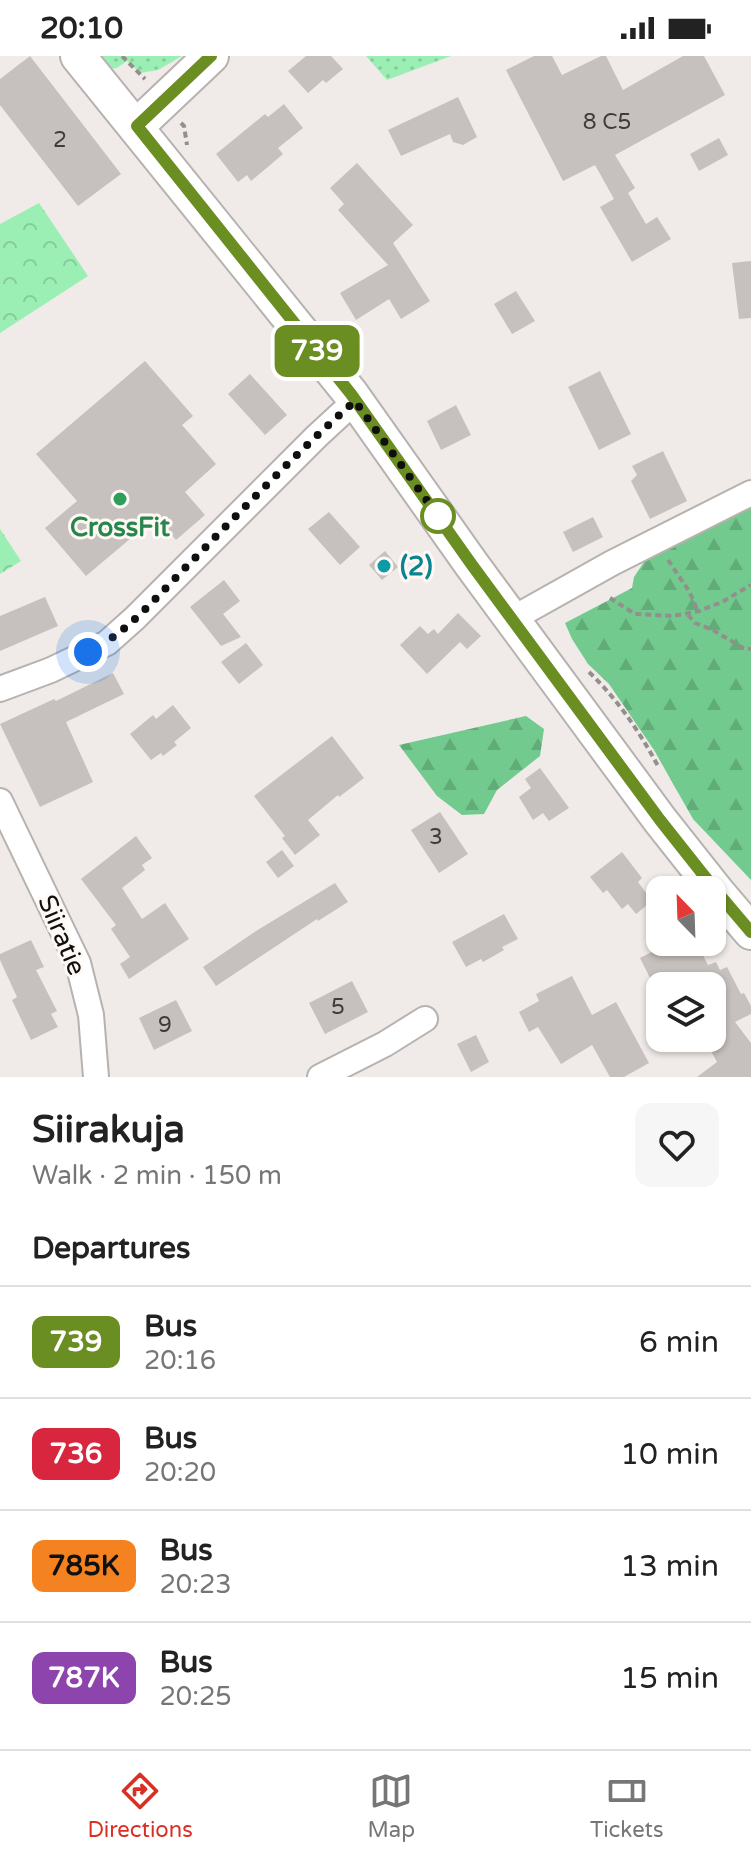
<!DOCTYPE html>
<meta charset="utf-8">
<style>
body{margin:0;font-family:"Varela Round",sans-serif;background:#f6f6f6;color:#222;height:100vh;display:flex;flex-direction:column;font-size:30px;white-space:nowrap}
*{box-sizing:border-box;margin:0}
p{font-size:26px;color:#767676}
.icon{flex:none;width:44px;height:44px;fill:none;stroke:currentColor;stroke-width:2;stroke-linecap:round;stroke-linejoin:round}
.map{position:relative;height:1021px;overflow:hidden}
.side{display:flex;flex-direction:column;background:#fff;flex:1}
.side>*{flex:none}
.badge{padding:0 16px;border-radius:12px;font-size:28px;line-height:52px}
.needle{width:52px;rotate:337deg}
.buttons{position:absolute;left:646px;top:820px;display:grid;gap:16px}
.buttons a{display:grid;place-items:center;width:80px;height:80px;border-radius:16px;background:#fff;box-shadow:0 2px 6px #0004;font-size:40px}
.you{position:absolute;width:40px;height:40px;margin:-20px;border:6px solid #fff;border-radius:50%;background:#1a73e8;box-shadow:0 0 0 12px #1a73e833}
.map>.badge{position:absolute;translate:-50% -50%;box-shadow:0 0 0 4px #fff}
h2{padding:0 32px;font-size:30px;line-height:72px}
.round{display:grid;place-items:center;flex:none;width:84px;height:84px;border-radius:16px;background:#f6f6f6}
.headline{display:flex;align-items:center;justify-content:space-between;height:136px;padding:0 32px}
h1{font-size:38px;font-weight:700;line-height:60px}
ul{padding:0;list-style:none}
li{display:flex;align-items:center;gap:24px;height:112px;padding:0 32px;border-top:2px solid #e0e0e0}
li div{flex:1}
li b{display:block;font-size:30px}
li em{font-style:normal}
li .badge{min-width:88px;font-weight:700;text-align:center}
.status{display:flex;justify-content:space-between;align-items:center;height:56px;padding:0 40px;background:#fff;direction:ltr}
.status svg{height:22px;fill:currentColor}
.dock{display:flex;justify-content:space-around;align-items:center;height:112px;border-top:2px solid #e0e0e0;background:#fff;font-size:22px;color:#767676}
.dock a{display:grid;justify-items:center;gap:4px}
.dock .selected{color:#d93025}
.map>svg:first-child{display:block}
</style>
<div class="status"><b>20:10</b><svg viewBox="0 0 49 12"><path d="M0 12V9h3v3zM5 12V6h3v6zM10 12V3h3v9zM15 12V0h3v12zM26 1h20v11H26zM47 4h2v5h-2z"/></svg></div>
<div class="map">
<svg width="751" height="1021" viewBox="0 0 751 1021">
<defs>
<pattern id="grass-dots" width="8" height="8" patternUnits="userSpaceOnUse" patternTransform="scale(2)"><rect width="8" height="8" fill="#9cefb4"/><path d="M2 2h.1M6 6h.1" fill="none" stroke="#85cc9a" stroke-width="1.8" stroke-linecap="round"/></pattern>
<pattern id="forest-firs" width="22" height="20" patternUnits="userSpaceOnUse" patternTransform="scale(2)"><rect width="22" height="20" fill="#72ca8e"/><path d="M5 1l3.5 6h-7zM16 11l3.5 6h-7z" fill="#62ac79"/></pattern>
<pattern id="park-crowns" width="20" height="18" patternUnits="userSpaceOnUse" patternTransform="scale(2)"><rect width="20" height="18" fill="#9cefb4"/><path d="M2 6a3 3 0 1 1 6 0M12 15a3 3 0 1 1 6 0" fill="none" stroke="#85cc9a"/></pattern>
</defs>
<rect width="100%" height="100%" fill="#f0ebe8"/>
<g fill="url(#grass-dots)">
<path d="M 96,0 L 182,0 L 158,14 L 140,17 L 127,5 L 117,12 L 110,13 Z"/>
<path d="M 366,0 L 451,0 L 387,24 Z"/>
</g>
<g fill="url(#forest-firs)">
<path d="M 751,451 L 751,824 L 693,763 L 654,694 L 609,628 L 588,608 L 572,583 L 565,567 L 632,532 L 634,521 L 644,506 Z"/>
<path d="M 526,660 L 544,673 L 540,700 L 497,734 L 484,758 L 462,759 L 437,740 L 399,689 Z"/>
</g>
<g fill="url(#park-crowns)">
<path d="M 39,147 L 88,220 L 0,277 L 0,168 Z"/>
<path d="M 0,473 L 21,505 L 0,518 Z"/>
</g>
<g fill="#c6c1be">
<path d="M 30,0 L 121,118 L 78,150 L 0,49 L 0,23 Z"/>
<path d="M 306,0 L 331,0 L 343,13 L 326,27 L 323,24 L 308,37 L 288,15 Z"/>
<path d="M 534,0 L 552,0 L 562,19 L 601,0 L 606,0 L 623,34 L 683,0 L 704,0 L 725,39 L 615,99 L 635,132 L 628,137 L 646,168 L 657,161 L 671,183 L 632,206 L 600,151 L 614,143 L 595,109 L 563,125 L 506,14 Z"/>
<path d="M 458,41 L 477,81 L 463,89 L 453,86 L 450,78 L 401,100 L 388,74 Z"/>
<path d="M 284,48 L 303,72 L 278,92 L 283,98 L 269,110 L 251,125 L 247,119 L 238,126 L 216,98 L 265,58 L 268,61 Z"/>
<path d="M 719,82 L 728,99 L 699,115 L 690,98 Z"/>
<path d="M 357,107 L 413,169 L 393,187 L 430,245 L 401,263 L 389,243 L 356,264 L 340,237 L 388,209 L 338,154 L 344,148 L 330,132 Z"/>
<path d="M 751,205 L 751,262 L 739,263 L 732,207 Z"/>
<path d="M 516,235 L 535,265 L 512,278 L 494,248 Z"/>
<path d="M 145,305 L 193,360 L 182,369 L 216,408 L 185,436 L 205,459 L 176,484 L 156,461 L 86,520 L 45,472 L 77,445 L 36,398 Z"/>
<path d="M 600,315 L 631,378 L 599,394 L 568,331 Z"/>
<path d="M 250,318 L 287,359 L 265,379 L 228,338 Z"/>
<path d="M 456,349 L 471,379 L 441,394 L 427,365 Z"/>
<path d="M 663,395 L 687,445 L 650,463 L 631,425 L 637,419 L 632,410 Z"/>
<path d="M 329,456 L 360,491 L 340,509 L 308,473 Z"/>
<path d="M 593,461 L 603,481 L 573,496 L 563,476 Z"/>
<path d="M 385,495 L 398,511 L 382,524 L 369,509 Z"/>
<path d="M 224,524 L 240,545 L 223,558 L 241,581 L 221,590 L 190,551 Z"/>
<path d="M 45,541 L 58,570 L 0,595 L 0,560 Z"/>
<path d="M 458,557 L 481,580 L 467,593 L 460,586 L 427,618 L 400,589 L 420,570 L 428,578 L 434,573 L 438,578 Z"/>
<path d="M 246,587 L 263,609 L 239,628 L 221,606 Z"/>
<path d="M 113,617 L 124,638 L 66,666 L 93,726 L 40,751 L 0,668 L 54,643 L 56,645 Z"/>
<path d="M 173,649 L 191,672 L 174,686 L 177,689 L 163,700 L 161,697 L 151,704 L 130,678 L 153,659 L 156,663 Z"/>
<path d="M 332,680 L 364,722 L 339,741 L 338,739 L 308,764 L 320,779 L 295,799 L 282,782 L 285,780 L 254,740 Z"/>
<path d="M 540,712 L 569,752 L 549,765 L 543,757 L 533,764 L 519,741 L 531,732 L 525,723 Z"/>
<path d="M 440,756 L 468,798 L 439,817 L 411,774 Z"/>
<path d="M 136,780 L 152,802 L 142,809 L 145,814 L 122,832 L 142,863 L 165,847 L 189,883 L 129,923 L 120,908 L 130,901 L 111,873 L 116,869 L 81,823 Z"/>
<path d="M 282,794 L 294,810 L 278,822 L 266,806 Z"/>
<path d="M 622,796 L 642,822 L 638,826 L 652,845 L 636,858 L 628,848 L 622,853 L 607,834 L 603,837 L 590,821 Z"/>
<path d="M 335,827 L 348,846 L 318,865 L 317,863 L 216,930 L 203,911 L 256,875 Z"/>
<path d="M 504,858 L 518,883 L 502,891 L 504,894 L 483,906 L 481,903 L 466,911 L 452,886 Z"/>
<path d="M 31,884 L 44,911 L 36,914 L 57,955 L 51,958 L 58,971 L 31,984 L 12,944 L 17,941 L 0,904 L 0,898 Z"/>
<path d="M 671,886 L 696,886 L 708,909 L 716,906 L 720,914 L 727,911 L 741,938 L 744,937 L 751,950 L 751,958 L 735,966 L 751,987 L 751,1021 L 697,1021 L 717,1006 L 704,982 L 712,982 L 712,930 L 706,930 L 699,917 L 673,930 L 660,930 L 660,937 L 658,938 L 640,902 Z"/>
<path d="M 572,920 L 592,959 L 616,946 L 649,1007 L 624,1021 L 610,1021 L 592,989 L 561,1008 L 538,971 L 529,976 L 519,956 L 539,945 L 536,938 Z"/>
<path d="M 352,925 L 368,956 L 325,978 L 309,947 Z"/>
<path d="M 176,944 L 192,975 L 154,994 L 139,962 Z"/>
<path d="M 476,979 L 489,1006 L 471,1016 L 457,988 Z"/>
</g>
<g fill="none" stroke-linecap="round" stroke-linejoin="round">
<defs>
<g id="street">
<path d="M 512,563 L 612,507 L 751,437"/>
<path d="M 0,633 L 51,614 L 107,587 L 135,562 L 317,380 L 355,345"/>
<path d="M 0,745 L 78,907 L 91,959 L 96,1021"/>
<path d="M 320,1021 L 385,988 L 425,963"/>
</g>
<g id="secondary">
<path d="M 78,0 L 351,338 L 472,509 L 660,764 L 717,836 L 751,876"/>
<path d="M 137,70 L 211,0"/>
</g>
</defs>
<use href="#street" stroke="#b7b2af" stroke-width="28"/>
<use href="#secondary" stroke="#b7b2af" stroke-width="38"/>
<g stroke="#928f8c" stroke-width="4" stroke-dasharray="6 4" stroke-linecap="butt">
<path d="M 122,0 L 145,23"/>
<path d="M 181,67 L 184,70 L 187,89"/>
<path d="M 668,504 L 689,535 L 698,555"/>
<path d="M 610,542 L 635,558 L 673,560 L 699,555 L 722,546 L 751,529"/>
<path d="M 688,559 L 695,567 L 713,574 L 743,592 L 751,593"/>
<path d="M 589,616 C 618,644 640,676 659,712"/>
</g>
<use href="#street" stroke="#fff" stroke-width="24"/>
<use href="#secondary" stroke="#fff" stroke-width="34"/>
</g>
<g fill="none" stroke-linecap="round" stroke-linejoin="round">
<defs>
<path id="line" d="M 211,0 L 137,70 L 351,338 L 472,509 L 660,764 L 717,836 L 751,876"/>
</defs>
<use href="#line" stroke="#fff" stroke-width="18"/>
<use href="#line" stroke="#6b8e23" stroke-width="12"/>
<path stroke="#110f0e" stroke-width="8" stroke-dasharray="0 14.4" d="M 88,596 C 128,577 158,539 189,508 C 243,453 297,396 355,345 L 438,460"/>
</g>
<circle fill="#2e9e5b" stroke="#fef9f5" stroke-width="3" cx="120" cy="443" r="8"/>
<circle fill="#fff" stroke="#6b8e23" stroke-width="4" cx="438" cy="460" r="16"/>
<circle fill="#0f9aa8" stroke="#fef9f5" stroke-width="3" cx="384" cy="510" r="8"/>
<g text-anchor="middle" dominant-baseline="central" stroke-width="6" stroke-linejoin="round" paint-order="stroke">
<g font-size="22" fill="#3e3c3a">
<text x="607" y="66">8 C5</text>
<text x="60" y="84">2</text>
<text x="436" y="781">3</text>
<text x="338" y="951">5</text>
<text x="165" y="969">9</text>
</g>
<g font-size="26" font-weight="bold" fill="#27864d" stroke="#fef9f5">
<text x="120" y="471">CrossFit</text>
</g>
<g font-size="26" font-weight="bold" fill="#0d838f" stroke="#fef9f5" text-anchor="start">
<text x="400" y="510">(2)</text>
</g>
<g font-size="26" fill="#110f0e" stroke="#fef9f5">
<text transform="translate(62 879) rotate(67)">Siiratie</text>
</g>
</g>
</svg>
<div class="buttons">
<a><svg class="needle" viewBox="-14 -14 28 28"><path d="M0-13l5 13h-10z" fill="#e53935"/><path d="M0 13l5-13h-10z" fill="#767676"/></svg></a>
<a><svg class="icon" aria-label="layers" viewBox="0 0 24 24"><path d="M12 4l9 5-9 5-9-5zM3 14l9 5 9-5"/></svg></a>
</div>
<div class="you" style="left:88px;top:596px"></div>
<b class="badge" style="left:317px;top:295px;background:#6b8e23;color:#fff">739</b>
</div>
<section class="side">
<div class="headline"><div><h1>Siirakuja</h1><p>Walk · 2 min · 150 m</p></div><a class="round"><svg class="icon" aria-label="heart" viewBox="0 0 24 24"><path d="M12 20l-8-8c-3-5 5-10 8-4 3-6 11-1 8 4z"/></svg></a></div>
<h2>Departures</h2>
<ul>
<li><span class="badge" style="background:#6b8e23;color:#fff">739</span><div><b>Bus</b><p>20:16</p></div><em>6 min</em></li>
<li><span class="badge" style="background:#d7263d;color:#fff">736</span><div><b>Bus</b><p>20:20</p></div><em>10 min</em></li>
<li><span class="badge" style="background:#f58220;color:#111">785K</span><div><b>Bus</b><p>20:23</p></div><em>13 min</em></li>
<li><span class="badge" style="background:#8e44ad;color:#fff">787K</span><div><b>Bus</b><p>20:25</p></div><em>15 min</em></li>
</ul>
</section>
<nav class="dock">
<a class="selected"><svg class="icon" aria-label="directions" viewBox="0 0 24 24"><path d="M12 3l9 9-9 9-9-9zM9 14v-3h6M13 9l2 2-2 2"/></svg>Directions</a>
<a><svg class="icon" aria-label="map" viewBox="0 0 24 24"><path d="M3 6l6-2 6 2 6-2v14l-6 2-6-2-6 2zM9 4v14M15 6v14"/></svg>Map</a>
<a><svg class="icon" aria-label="tickets" viewBox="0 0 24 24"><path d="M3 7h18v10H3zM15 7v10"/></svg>Tickets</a>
</nav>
